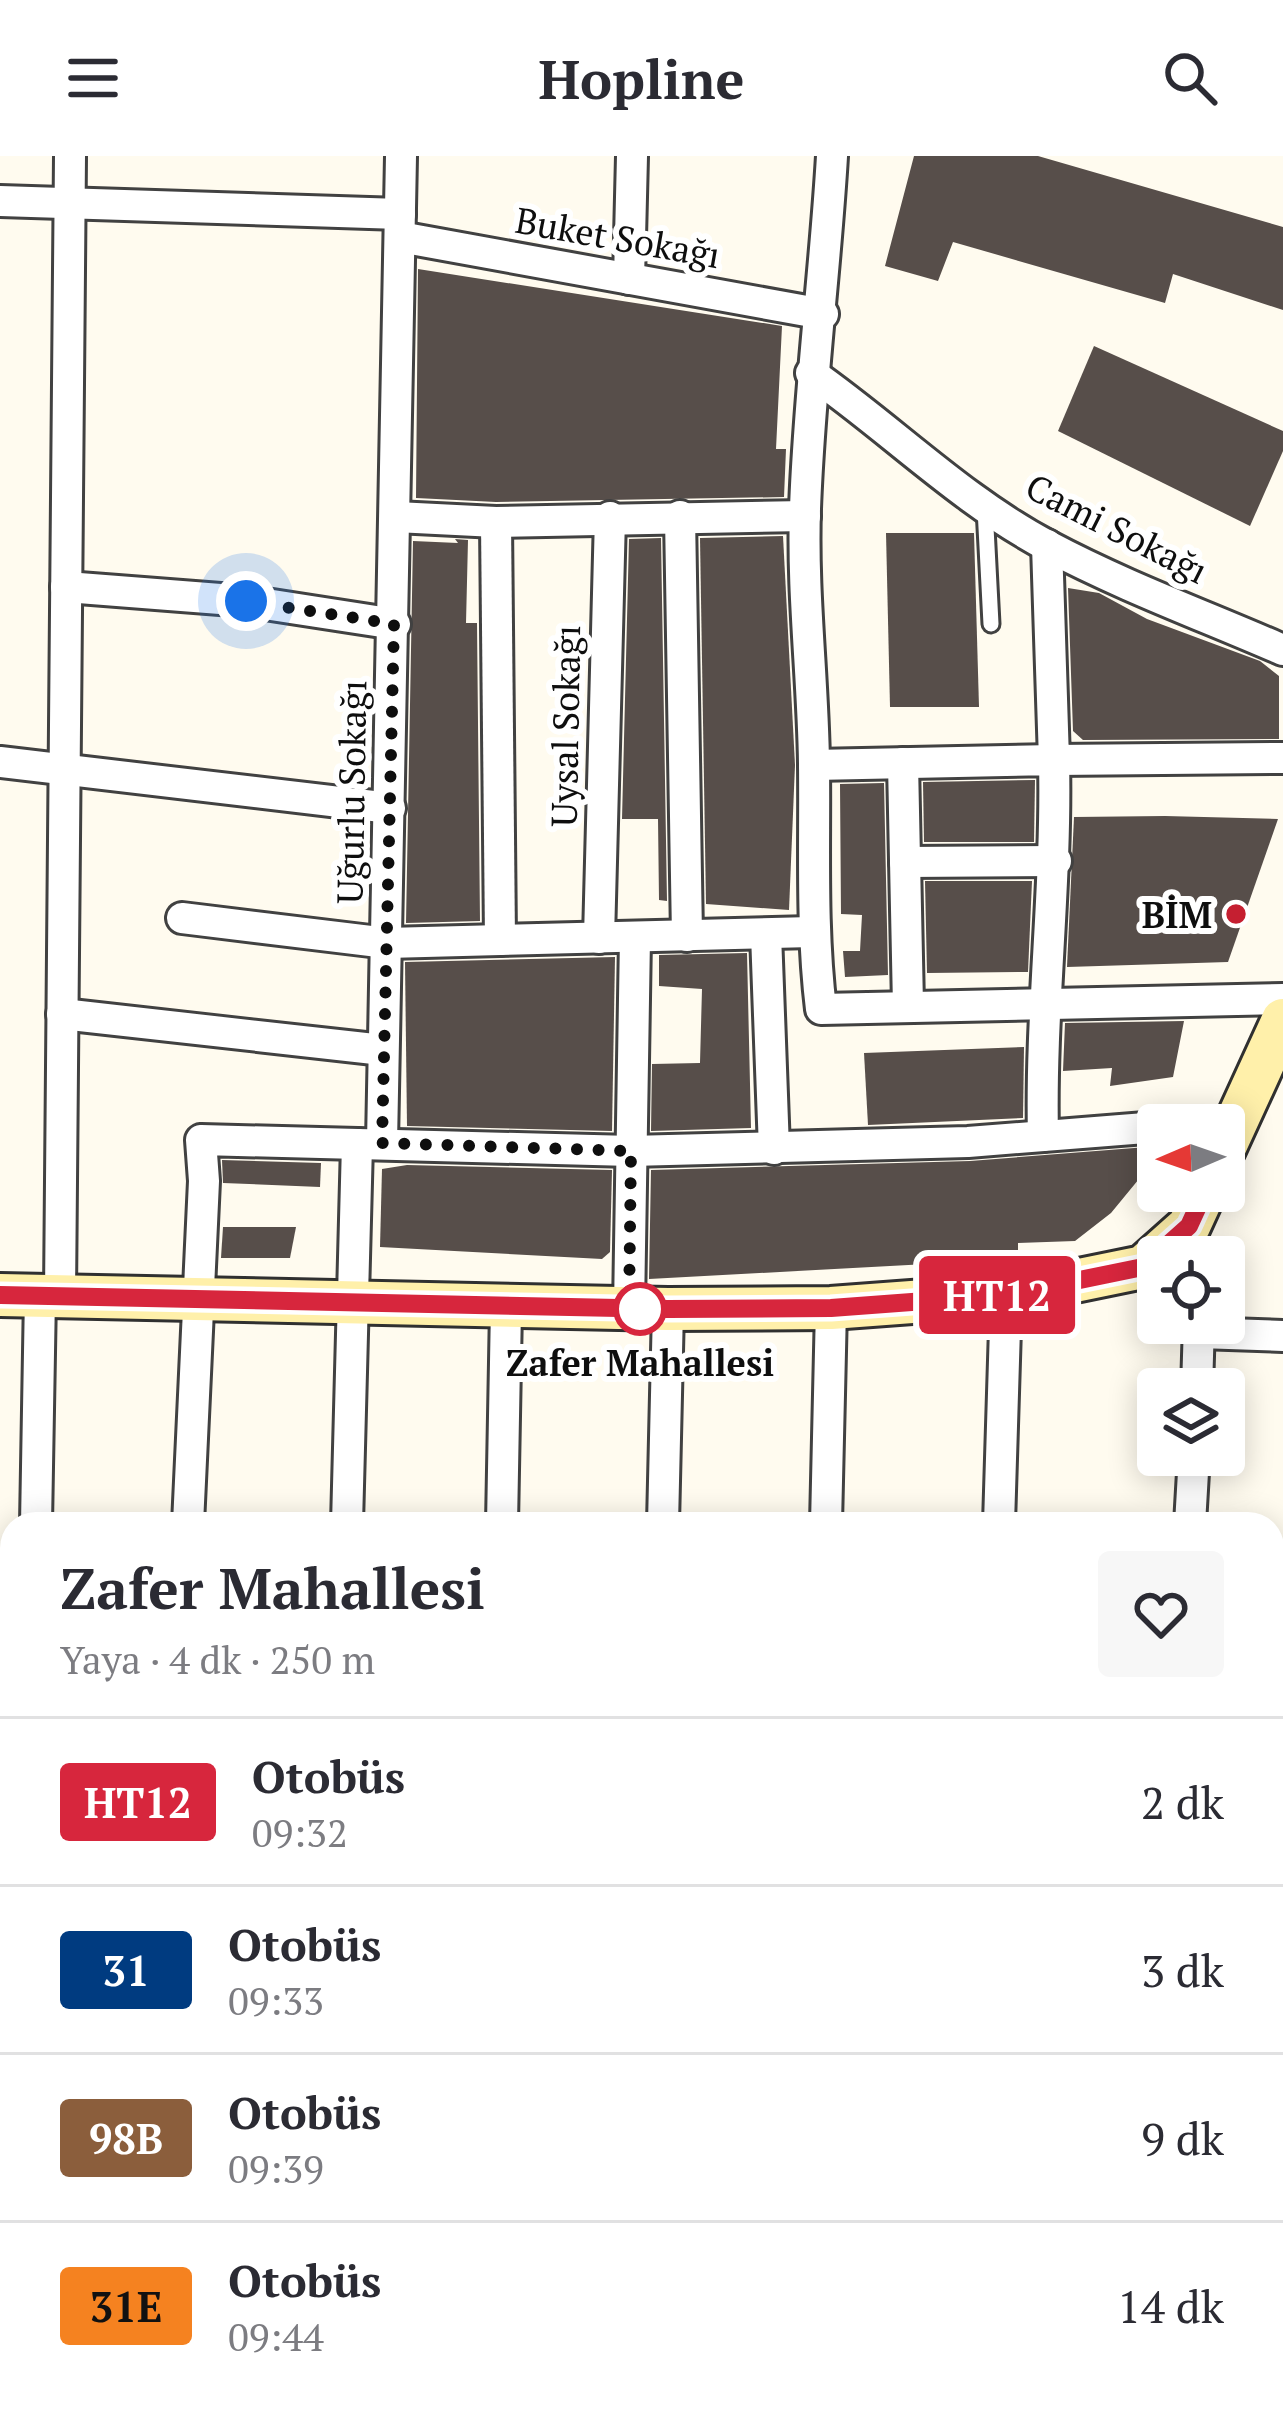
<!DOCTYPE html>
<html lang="tr">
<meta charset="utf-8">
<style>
body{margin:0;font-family:"PT Serif",serif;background:#f7f7f7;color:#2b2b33;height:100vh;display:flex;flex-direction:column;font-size:45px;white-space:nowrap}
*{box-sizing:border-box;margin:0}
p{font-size:39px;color:#7c7c81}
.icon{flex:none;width:66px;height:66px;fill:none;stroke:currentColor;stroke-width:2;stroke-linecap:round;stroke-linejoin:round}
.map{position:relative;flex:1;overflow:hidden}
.drawer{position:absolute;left:0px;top:1356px;width:1284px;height:903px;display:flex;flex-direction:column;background:#fff;border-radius:36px 36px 0 0;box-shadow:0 6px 30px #0003}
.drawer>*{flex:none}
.badge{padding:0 24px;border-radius:9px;font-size:42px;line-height:78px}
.needle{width:78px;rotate:268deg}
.tools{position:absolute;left:1137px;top:948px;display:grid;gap:24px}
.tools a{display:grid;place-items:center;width:108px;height:108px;border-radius:12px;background:#fff;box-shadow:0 6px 30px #0003;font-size:60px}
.you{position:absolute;width:60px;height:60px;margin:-30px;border:9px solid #fff;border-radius:50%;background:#1a73e8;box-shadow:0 0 0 18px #1a73e833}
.map>.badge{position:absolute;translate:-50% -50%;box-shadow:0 0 0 6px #fff}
.round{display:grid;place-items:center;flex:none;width:126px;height:126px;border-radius:12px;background:#f7f7f7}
.head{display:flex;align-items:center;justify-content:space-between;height:204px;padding:0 60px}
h1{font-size:57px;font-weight:700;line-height:90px}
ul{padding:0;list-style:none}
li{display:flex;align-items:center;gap:36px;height:168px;padding:0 60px;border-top:3px solid #e1e1e2}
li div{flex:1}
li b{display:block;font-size:45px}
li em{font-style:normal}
li .badge{min-width:132px;font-weight:700;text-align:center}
header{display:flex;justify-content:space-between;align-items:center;height:156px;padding:0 60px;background:#fff;font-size:54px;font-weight:700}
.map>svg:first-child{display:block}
</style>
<header><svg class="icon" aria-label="menu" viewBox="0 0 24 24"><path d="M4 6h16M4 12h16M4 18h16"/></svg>Hopline<svg class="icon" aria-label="search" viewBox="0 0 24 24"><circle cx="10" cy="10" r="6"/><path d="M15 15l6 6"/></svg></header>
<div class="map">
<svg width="1283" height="2257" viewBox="0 0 1283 2257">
<rect width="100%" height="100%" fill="#fffbef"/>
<g fill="#574e4a">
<path d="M 914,0 L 1038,0 L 1283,71 L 1283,154 L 1173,118 L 1165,147 L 953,86 L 938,125 L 885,110 Z"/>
<path d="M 418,113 L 782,170 L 776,293 L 786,293 L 784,341 L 496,346 L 416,342 Z"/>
<path d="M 1094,190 L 1283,275 L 1283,295 L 1250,370 L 1058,275 Z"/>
<path d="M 886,377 L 974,377 L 979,551 L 890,551 Z"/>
<path d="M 783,380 L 795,609 L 789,754 L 706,748 L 700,382 Z"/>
<path d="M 661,382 L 667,745 L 659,744 L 658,663 L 622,663 L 629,383 Z"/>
<path d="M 455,383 L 468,384 L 466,467 L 477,467 L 480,765 L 406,767 L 413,385 L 458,387 Z"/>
<path d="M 1068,432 L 1099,437 L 1147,463 L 1260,505 L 1279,520 L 1279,583 L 1083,584 L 1073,575 Z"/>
<path d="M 1035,624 L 1034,686 L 924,686 L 923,626 Z"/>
<path d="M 884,627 L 888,819 L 845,821 L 843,795 L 860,795 L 862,759 L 841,758 L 840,628 Z"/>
<path d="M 1165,660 L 1278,663 L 1228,806 L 1067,811 L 1074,661 Z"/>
<path d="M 925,725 L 1032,725 L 1028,816 L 927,817 Z"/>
<path d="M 747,797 L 751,972 L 651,975 L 652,908 L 700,907 L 702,833 L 659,830 L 659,799 Z"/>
<path d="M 615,801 L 612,975 L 407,970 L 405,806 Z"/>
<path d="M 1184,865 L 1173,921 L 1110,930 L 1112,912 L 1063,915 L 1065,867 Z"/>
<path d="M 1024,891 L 1023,962 L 868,969 L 864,897 Z"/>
<path d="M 1147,991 L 1148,1012 L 1111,1057 L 1075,1085 L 1018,1087 L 1018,1096 L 927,1108 L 649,1123 L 651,1014 L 970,1005 Z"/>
<path d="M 222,1004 L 321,1007 L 320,1031 L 223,1027 Z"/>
<path d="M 407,1009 L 612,1014 L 610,1096 L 602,1103 L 380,1091 L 382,1013 Z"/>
<path d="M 223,1071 L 296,1071 L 290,1102 L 221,1102 Z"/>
</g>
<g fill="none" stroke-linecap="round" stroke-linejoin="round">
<defs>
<g id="service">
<path d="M 985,352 L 991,468"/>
<path d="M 511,1368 L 631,1368"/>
</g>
<g id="minor">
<path d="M 832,0 C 825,119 809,235 805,353 C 802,438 813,523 814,608 C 815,690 811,771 821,853 L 1283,843"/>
<path d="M 0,45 L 400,58"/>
<path d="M 400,81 L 823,158"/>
<path d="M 629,123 L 632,0"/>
<path d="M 811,217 C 891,273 961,344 1048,390 C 1123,430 1205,460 1283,494"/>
<path d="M 680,360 L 687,780"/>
<path d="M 396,361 L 496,366 L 805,360"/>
<path d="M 496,366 L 500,784"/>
<path d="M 1047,389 L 1054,604 L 1283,602"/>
<path d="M 66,431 L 246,445 L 395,468"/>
<path d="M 0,606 L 390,652"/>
<path d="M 903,607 L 908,850"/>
<path d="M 814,609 L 1054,604 C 1057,730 1040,855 1043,980"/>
<path d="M 905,706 L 1056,705"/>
<path d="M 182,762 L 387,787 L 812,776"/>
<path d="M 766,778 L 774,993"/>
<path d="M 599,782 L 610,361"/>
<path d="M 62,858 L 383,894"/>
<path d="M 1182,969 L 1237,965"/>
<path d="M 382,987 L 401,0"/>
<path d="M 60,1139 L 70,0"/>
<path d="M 629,1153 L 635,781"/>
<path d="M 1200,1177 L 1283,1180"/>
<path d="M 1197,1233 L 1199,1167"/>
<path d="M 36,1368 L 40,1139"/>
<path d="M 188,1368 L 204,1025 L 201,984 L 631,995 L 968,986 L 1158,971"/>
<path d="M 347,1368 L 357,988"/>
<path d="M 502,1368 L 506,1152"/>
<path d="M 663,1368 L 668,1153"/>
<path d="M 826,1368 L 831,1152"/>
<path d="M 999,1368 L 1006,1139"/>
<path d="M 1190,1368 L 1194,1299"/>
<path d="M 1272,1559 L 1283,1558"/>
<path d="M 0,2002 L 12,2113"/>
<path d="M 1272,2240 L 1274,2257"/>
<path d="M 27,2247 L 28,2257"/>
<path d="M 122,2247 L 124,2257"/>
<path d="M 208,2247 L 209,2257"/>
<path d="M 284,2247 L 285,2257"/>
<path d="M 437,2247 L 439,2257"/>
<path d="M 601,2247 L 603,2257"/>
<path d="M 751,2247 L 752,2257"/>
<path d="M 901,2247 L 903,2257"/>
<path d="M 1055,2247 L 1056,2257"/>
<path d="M 1214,2247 L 1215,2257"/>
</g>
<g id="secondary">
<path d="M 1224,993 L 1283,864"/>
<path d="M 0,1139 L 668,1153 L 831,1152 L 1006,1139 L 1143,1111 L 1189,1070 L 1205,1035"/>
<path d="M 0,1890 L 12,1890"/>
<path d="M 1272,2000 L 1283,2002"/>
</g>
</defs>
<use href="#service" stroke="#414141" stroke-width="21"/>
<use href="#minor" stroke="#414141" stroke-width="36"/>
<use href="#secondary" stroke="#303030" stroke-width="48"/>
<use href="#service" stroke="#fff" stroke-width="15"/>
<use href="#minor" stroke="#fff" stroke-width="30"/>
<use href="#secondary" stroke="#fff0aa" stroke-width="42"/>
</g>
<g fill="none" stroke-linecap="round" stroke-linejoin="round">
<defs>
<path id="line" d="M 0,1139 L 668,1153 L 831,1152 L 1006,1139 L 1143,1111 L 1189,1070 L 1205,1035"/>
</defs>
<use href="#line" stroke="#fff" stroke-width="27"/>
<use href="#line" stroke="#d7263d" stroke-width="18"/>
<path stroke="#0e0e0e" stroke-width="12" stroke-dasharray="0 21.6" d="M 246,445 L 394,468 L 382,987 L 631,995 L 629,1153 L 640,1153"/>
</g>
<circle fill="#c51f31" stroke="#fff" stroke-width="4.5" cx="1236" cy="758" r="12"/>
<circle fill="#fff" stroke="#d7263d" stroke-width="6" cx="640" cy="1153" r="24"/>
<g text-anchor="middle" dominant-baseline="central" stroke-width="12" stroke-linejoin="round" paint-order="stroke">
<g font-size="36" fill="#0e0e0e" stroke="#fff">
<text transform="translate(618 81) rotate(10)">Buket Sokağı</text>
<text transform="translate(1117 372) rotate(27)">Cami Sokağı</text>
<text transform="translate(565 570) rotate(-89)">Uysal Sokağı</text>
<text transform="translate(351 636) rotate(-89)">Uğurlu Sokağı</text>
</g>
<g font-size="36" font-weight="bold" fill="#0e0e0e" stroke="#fff" text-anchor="end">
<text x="1212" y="758">BİM</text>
</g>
<g font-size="36" font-weight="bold" fill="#0e0e0e" stroke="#fff">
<text x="640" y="1206">Zafer Mahallesi</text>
</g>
</g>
</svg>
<div class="tools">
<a><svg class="needle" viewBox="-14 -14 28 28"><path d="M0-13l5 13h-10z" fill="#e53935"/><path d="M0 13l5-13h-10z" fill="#7c7c81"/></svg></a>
<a><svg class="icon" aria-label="locate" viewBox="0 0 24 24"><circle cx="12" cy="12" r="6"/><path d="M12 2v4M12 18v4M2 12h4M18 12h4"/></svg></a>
<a><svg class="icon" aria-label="layers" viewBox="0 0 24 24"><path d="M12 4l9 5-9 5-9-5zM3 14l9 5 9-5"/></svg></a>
</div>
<div class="you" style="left:246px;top:445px"></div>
<b class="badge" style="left:997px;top:1139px;background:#d7263d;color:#fff">HT12</b>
<section class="drawer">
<div class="head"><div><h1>Zafer Mahallesi</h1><p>Yaya · 4 dk · 250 m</p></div><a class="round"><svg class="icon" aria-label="heart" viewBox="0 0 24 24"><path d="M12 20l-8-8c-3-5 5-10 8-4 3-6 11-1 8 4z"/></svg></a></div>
<ul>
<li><span class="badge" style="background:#d7263d;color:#fff">HT12</span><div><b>Otobüs</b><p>09:32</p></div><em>2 dk</em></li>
<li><span class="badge" style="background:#003b80;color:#fff">31</span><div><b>Otobüs</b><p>09:33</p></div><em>3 dk</em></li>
<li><span class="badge" style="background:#8b5e3c;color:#fff">98B</span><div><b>Otobüs</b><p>09:39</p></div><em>9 dk</em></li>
<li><span class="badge" style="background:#f58220;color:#111">31E</span><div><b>Otobüs</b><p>09:44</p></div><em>14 dk</em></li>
</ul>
</section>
</div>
